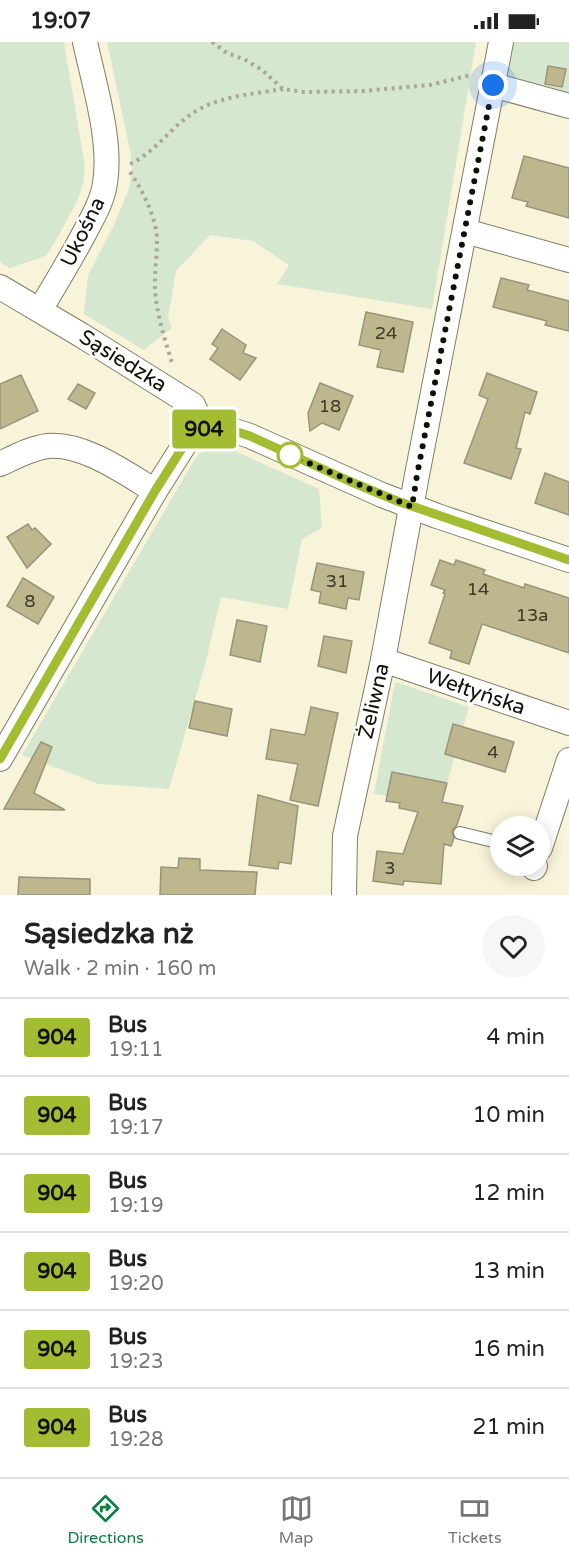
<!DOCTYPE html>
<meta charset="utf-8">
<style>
body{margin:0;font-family:"Varela Round",sans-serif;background:#f6f6f6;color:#222;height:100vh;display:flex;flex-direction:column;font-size:22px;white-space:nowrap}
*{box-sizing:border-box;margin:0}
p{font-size:20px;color:#767676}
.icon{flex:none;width:33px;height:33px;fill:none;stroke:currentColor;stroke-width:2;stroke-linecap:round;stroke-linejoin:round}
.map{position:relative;height:853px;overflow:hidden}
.side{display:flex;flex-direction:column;background:#fff;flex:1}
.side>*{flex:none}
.badge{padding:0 12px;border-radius:4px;font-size:21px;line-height:39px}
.fabs{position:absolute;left:490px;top:774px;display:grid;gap:12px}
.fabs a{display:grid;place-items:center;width:60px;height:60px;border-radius:50%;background:#fff;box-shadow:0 3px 15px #0003;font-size:30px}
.you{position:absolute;width:30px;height:30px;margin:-15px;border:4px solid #fff;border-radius:50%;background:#1a73e8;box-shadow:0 0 0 9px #1a73e833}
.map>.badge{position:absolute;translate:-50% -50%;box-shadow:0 0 0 3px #fff}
.round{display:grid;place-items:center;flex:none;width:63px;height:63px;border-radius:32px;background:#f6f6f6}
.head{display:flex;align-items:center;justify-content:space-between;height:102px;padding:0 24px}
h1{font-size:28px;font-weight:700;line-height:45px}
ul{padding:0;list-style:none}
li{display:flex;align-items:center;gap:18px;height:78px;padding:0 24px;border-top:2px solid #e0e0e0}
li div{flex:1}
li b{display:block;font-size:22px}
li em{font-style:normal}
li .badge{min-width:66px;font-weight:700;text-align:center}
.status{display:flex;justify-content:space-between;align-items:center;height:42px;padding:0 30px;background:#fff;direction:ltr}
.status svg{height:16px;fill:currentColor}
.tabs{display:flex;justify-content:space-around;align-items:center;height:84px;border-top:2px solid #e0e0e0;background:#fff;font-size:16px;color:#767676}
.tabs a{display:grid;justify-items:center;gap:3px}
.tabs .active{color:#0b8043}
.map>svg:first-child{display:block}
</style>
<div class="status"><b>19:07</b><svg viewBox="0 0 49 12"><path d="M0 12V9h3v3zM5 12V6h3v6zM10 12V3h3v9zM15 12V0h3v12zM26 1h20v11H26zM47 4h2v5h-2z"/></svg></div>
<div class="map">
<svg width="569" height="853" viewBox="0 0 569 853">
<rect width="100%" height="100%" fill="#f8f4d9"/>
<g fill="#d5e7ce">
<path d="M 0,0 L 64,0 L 85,125 L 83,142 L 77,159 L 59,193 L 46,214 L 10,226 L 0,220 Z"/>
<path d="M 107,0 L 476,0 L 432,267 L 277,242 L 289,223 L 253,199 L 210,193 L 176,229 L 168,276 L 172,286 L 144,308 L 84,272 L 88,233 L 113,185 L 129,147 L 132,125 L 130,108 Z"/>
<path d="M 514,0 L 569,0 L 569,59 L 505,37 Z"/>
<path d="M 219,404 L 226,405 L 319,447 L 322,486 L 302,497 L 288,567 L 221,555 L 205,623 L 169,747 L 99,742 L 22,713 L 196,415 C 203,408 209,405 219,404 Z"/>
<path d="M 395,640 L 469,665 L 443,756 L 430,737 L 393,730 L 387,754 L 374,752 Z"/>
</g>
<g fill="#beb78d" stroke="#98947c" stroke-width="1.5">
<path d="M 548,24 L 566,27 L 562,45 L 545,42 Z"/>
<path d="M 524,114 L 569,126 L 569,176 L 526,164 L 528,160 L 512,156 Z"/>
<path d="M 501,236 L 529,243 L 527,248 L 569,259 L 569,289 L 545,283 L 547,279 L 493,265 Z"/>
<path d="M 366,270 L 413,280 L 403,330 L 377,325 L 381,308 L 359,303 Z"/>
<path d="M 222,287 L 246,303 L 243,311 L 256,316 L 240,338 L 210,317 L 218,306 L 212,302 Z"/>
<path d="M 487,331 L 537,350 L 530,372 L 525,370 L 516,406 L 521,407 L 511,437 L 464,421 L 488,357 L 479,353 Z"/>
<path d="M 21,333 L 38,369 L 0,387 L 0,342 Z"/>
<path d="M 320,341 L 353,354 L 339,388 L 322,381 L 310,389 L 308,371 Z"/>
<path d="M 78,342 L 95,351 L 86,367 L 68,357 Z"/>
<path d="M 545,431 L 569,440 L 569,473 L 535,461 Z"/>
<path d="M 28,482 L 32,488 L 35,486 L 51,502 L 27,526 L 7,495 Z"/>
<path d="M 440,518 L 454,523 L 456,518 L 485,528 L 483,532 L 524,546 L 525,542 L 569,556 L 569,611 L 482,582 L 469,622 L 450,616 L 452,609 L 429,601 L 445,552 L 443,551 L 445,548 L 431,543 Z"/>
<path d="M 317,521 L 364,530 L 359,558 L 348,556 L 346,567 L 319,561 L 321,550 L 311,548 Z"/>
<path d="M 23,536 L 54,555 L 38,582 L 7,564 Z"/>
<path d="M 237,578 L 267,584 L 260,620 L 230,613 Z"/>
<path d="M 324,594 L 352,599 L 346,631 L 318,624 Z"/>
<path d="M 195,659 L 232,667 L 227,694 L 189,686 Z"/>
<path d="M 311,665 L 338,671 L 318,764 L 290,758 L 298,722 L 266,717 L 271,687 L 305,693 Z"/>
<path d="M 453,682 L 514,700 L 505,730 L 445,712 Z"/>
<path d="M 41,700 L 52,705 L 34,751 L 65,768 L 4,767 Z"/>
<path d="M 392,730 L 447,741 L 442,760 L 463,764 L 457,783 L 452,789 L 454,796 L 451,804 L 444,802 L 441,842 L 404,839 L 403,843 L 373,839 L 377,809 L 403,812 L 418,770 L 399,766 L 400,761 L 386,759 Z"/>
<path d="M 258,753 L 298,764 L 291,822 L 279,820 L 278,827 L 249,823 Z"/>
<path d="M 179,816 L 200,817 L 200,828 L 257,830 L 255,853 L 160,853 L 161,825 L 178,826 Z"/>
<path d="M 19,835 L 90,837 L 90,853 L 18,853 Z"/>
</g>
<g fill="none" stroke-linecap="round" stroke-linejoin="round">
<defs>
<path id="lane" d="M 460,791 L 501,801"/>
<g id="street">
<path d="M 493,43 L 569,64"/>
<path d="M 465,189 L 569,218"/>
<path d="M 0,245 L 81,293 L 193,363 L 199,376 L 201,388"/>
<path d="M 40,268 C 56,241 72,215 86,188 C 94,173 103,157 105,141 C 112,99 94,42 85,0"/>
<path d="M 0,422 C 15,415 31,406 48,404 C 84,401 125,431 155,449"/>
<path d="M 383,618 L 569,681"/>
<path d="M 0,717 L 155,449 L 186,400 L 197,390 L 207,386 L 219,384 L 250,394 L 382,453 L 437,474 L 569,518"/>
<path d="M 540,806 L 569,718"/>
<path d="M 534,826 L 535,824"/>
<path d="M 344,853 L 345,794 L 383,618 L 417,433 L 501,0"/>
</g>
</defs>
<use href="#lane" stroke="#817c65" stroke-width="14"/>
<use href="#street" stroke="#817c65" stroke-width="26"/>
<g stroke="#aaa792" stroke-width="4" stroke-dasharray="3 4.5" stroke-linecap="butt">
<path d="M 212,0 L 227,11 L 244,17 L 262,28 L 283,47 L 303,50 L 363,49 L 430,43 L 471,33"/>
<path d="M 130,122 C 154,111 169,88 190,73 C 216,54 253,52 283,47"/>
<path d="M 130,130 C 142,147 157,177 157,198 C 157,218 153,239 156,258 C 159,280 166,301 172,321"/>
</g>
<use href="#lane" stroke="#fff" stroke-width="12"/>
<use href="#street" stroke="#fff" stroke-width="24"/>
</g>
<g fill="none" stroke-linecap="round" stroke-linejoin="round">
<defs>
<path id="line" d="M 0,717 L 155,449 L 186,400 L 197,390 L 207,386 L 219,384 L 250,394 L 349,439 L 397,459 L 569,518"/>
</defs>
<use href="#line" stroke="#fff" stroke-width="14"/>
<use href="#line" stroke="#a2bd31" stroke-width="9"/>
<path stroke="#100f06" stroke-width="6" stroke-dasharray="0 10.8" d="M 290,413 L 412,465 L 417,433 L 493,43"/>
</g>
<circle fill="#fff" stroke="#a2bd31" stroke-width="3" cx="290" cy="413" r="12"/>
<g text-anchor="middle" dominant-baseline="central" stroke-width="6" stroke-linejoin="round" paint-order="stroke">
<g font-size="18" fill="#3c3928">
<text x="386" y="291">24</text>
<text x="330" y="364">18</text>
<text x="337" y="539">31</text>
<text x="478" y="547">14</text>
<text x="30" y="559">8</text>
<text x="532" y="573">13a</text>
<text x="493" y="710">4</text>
<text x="390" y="826">3</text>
</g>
<g font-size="21" fill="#100f06" stroke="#fff">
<text transform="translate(83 190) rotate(-64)">Ukośna</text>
<text transform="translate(123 319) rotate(32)">Sąsiedzka</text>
<text transform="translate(476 650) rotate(19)">Wełtyńska</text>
<text transform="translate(374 659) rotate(-77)">Żeliwna</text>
</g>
</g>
</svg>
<div class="fabs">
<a><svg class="icon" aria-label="layers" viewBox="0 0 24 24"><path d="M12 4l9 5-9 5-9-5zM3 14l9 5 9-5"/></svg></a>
</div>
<div class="you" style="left:493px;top:43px"></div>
<b class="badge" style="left:204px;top:387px;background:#a2bd31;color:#111">904</b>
</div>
<section class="side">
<div class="head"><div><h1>Sąsiedzka nż</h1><p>Walk · 2 min · 160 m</p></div><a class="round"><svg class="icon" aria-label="heart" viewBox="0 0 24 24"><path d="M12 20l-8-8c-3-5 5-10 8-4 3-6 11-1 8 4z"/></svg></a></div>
<ul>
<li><span class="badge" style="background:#a2bd31;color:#111">904</span><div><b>Bus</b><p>19:11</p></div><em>4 min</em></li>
<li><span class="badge" style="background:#a2bd31;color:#111">904</span><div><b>Bus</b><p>19:17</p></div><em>10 min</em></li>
<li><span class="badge" style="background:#a2bd31;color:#111">904</span><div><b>Bus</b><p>19:19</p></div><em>12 min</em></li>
<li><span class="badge" style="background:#a2bd31;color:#111">904</span><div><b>Bus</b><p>19:20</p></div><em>13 min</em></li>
<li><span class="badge" style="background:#a2bd31;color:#111">904</span><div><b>Bus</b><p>19:23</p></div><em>16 min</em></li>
<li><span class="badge" style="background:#a2bd31;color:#111">904</span><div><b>Bus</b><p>19:28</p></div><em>21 min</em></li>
</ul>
</section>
<nav class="tabs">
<a class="active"><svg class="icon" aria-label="directions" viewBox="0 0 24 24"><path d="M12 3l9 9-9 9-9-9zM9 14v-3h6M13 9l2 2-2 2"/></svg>Directions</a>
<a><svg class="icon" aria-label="map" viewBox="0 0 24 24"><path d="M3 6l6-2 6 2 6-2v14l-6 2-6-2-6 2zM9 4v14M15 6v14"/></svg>Map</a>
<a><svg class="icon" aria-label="tickets" viewBox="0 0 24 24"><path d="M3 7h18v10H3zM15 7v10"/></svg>Tickets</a>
</nav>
